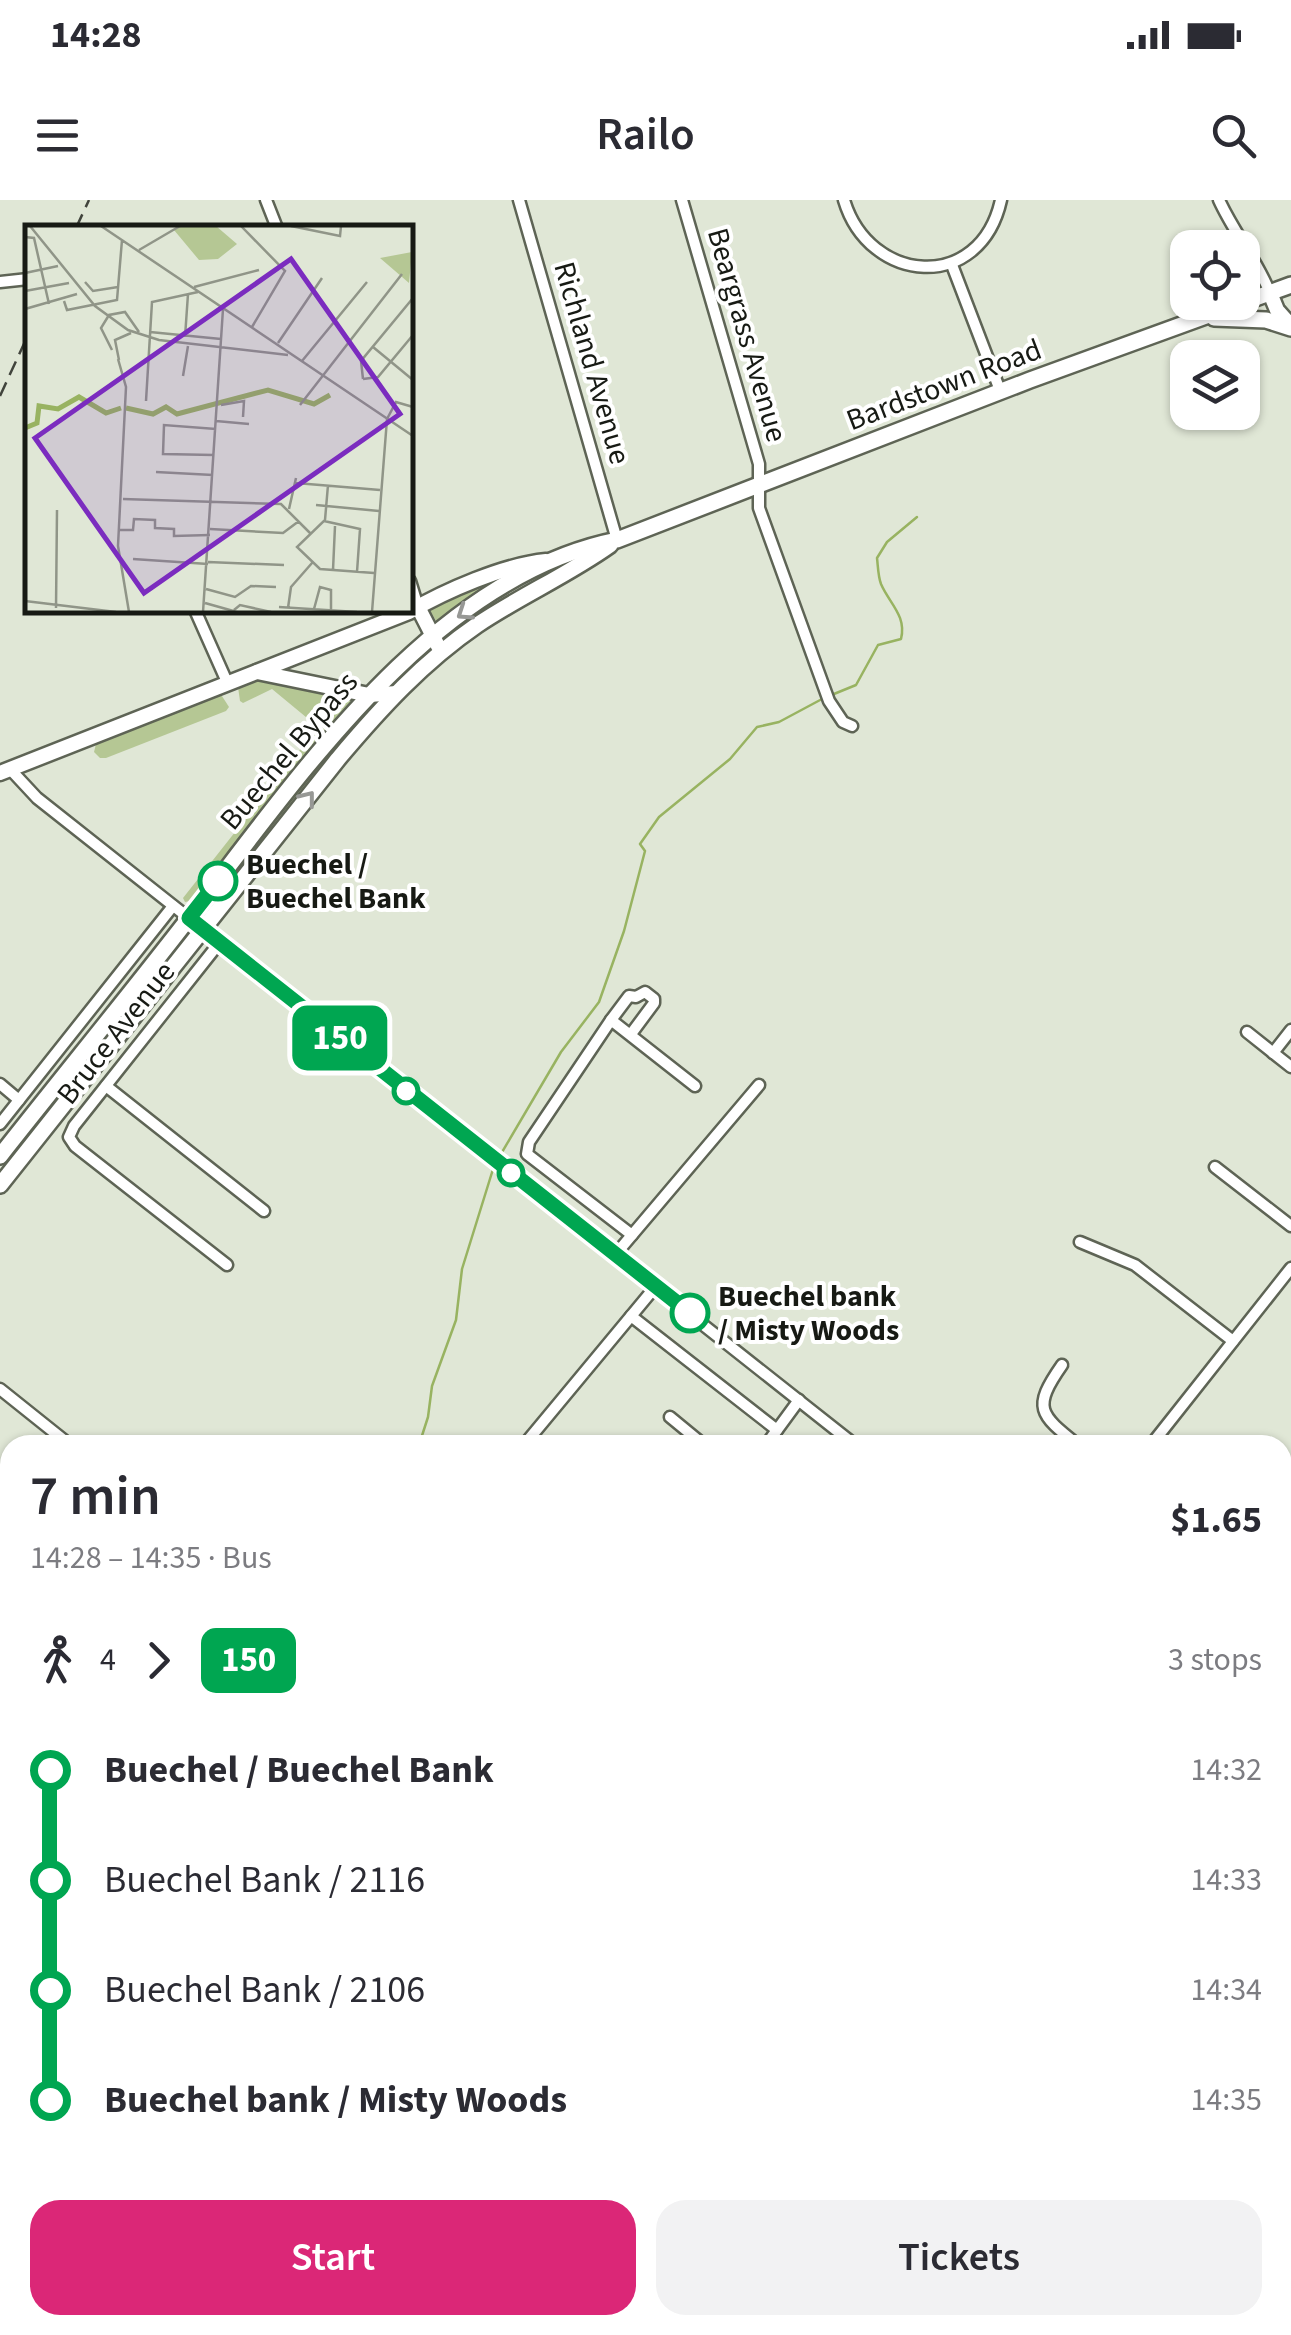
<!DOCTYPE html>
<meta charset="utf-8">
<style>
body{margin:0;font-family:"Source Sans 3",sans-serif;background:#f2f2f3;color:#2b2b33;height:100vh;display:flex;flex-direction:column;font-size:38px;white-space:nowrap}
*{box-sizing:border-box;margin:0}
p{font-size:32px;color:#7c7c81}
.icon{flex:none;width:55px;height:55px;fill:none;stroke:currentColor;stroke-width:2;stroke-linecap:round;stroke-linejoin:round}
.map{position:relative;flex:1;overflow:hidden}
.side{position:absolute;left:0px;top:1235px;width:1292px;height:900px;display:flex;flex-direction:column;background:#fff;border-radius:30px 30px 0 0;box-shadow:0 2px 8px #0004}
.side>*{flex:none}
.badge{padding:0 20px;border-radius:15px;font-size:35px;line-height:65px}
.buttons{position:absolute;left:1170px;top:30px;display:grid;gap:20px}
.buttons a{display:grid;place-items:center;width:90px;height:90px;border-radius:20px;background:#fff;box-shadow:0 2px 8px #0004;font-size:50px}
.map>.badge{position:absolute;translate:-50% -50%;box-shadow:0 0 0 5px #fff}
.legs{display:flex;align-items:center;gap:15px;height:110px;padding:0 30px;font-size:32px}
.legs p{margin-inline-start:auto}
.head{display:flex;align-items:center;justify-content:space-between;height:170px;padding:0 30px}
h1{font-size:55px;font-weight:600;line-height:75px}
.button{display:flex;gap:20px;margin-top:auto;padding:20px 30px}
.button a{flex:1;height:115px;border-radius:30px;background:#db2777;color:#fff;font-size:40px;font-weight:600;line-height:115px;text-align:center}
.button a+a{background:#f2f2f3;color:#2b2b33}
ul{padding:0 30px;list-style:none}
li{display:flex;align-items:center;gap:35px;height:110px;font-size:38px}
li i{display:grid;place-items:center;width:15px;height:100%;margin:0 12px;background:currentColor}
li i::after{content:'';width:25px;height:25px;margin:-12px;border:8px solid;border-radius:50%;background:#fff}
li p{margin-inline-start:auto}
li:first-child i{background:linear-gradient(#0000 50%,currentColor 0)}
li:last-child i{background:linear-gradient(currentColor 50%,#0000 0)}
.status{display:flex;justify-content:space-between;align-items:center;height:70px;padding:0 50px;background:#fff;direction:ltr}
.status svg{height:28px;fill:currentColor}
header{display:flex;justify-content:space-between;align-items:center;height:130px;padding:0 30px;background:#fff;font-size:45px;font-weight:600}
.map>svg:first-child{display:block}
</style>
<div class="status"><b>14:28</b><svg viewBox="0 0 49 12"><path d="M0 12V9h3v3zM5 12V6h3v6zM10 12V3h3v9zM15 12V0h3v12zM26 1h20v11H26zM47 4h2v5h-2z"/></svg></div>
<header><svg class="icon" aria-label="menu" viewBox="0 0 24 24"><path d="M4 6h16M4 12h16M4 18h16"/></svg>Railo<svg class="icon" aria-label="search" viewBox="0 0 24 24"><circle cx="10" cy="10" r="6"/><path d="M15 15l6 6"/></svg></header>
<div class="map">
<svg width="1291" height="2135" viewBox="0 0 1291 2135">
<rect width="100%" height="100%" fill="#e0e7d6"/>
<g fill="#d3dcc4">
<path d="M 0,1417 L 10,1423 L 10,1570 L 0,1566 Z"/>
<path d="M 121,2125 L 680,2125 L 693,2135 L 113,2135 Z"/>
</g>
<g fill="#b5c794">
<path d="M 500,378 L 498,383 L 443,421 L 436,421 L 429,409 L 435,403 Z"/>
<path d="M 265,479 L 352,497 L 353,503 L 190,701 L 185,702 L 183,698 L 318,527 L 272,489 L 243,503 L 240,501 L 238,487 Z"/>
<path d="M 220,493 L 229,507 L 226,511 L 106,558 L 100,558 L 94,552 L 96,544 Z"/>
<path d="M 343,538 L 344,543 L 207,711 L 333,543 Z"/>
</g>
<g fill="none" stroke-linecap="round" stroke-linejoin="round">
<g stroke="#98b361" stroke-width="2.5">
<path d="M 829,496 L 856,485 L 878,445 L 901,439 C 907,416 889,403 881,384 C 878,376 878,366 877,358 L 887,342 L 917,317"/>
<path d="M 498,959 L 561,852 L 599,802 L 624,731 L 645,651 L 640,644 L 659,617 L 730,559 L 757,527 L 779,522 L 822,499"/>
<path d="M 419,1245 L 428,1217 L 432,1186 L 456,1120 L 462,1069 L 494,966"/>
<path d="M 0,1707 L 10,1706"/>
</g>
<defs>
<g id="street">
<path d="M 266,0 L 277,28"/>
<path d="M 519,0 L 617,340"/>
<path d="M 682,0 L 759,264 L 759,308 L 829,501 L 843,522 L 852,526"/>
<path d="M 844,0 C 869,84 980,94 1001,0"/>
<path d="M 1219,0 C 1234,33 1257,60 1270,93"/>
<path d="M 952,65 L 1001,193"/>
<path d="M 0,82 L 28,79"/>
<path d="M 410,381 L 418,407"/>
<path d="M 195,410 L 227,482"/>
<path d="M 10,569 L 37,598 L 855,1245"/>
<path d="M 220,742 L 74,926 L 69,937 L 75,946 L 227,1065"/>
<path d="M 611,820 L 629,796 L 636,797 L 645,792 L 654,799 L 654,803 L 631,834"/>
<path d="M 1247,832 L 1291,867"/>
<path d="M 1273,853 L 1291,830"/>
<path d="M 0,884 L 19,900"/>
<path d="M 106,886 L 264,1011"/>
<path d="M 0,924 L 173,706"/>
<path d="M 1215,967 L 1291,1026"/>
<path d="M 632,1035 L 527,954 L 529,942 L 611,820 L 695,886"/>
<path d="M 1080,1042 L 1135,1065 L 1233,1141"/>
<path d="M 615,1055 L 759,885"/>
<path d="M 631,1116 L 777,1230"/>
<path d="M 1062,1165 C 1032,1208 1039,1214 1078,1245"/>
<path d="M 0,1189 L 70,1245"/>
<path d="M 670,1217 L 704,1245"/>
<path d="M 524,1245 L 656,1086"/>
<path d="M 766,1245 L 799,1200"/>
<path d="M 1151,1245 L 1291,1068"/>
<path d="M 0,1391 L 10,1396"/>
<path d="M 1282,1397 L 1291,1387"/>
<path d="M 1282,1582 L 1291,1589"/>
<path d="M 1282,1763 L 1291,1754"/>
<path d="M 987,2125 L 1013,2135"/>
</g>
<g id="secondary">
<path d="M 1270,93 L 1277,110 L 1291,126"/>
<path d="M 418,407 L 438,446"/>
<path d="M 257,472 L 369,495 L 397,493"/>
<path d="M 0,573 L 409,412 C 445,391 504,365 546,361"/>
</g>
<g id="primary">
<path d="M 1214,118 L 1266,120 L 1291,128"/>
<path d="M 0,956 C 63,876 127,798 189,718 C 298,578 432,377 617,340 L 1030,180 L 1291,85"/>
<path d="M 0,985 L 338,559 C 380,509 423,462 477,425 C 520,396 568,375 610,345"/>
</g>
</defs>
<use href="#street" stroke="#5e6455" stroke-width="15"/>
<use href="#secondary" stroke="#5e6455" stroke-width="19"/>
<use href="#primary" stroke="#5e6455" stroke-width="20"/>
<use href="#street" stroke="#fff" stroke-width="10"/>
<use href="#secondary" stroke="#fff" stroke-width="14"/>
<use href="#primary" stroke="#fff" stroke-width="15"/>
<g stroke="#41443c" stroke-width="2.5" stroke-dasharray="15 8" stroke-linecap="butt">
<path d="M 76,28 L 89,0"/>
<path d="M 0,196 L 28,135"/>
<path d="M 0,1616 L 10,1624"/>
<path d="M 0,1659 L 10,1671"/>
<path d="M 567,2125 L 580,2135"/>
<path d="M 640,2125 L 653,2135"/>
</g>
</g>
<defs><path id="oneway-chevron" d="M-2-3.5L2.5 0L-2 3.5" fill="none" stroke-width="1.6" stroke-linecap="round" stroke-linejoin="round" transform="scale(2.5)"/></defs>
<g stroke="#979895">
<use href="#oneway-chevron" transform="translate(464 413) rotate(146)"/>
<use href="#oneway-chevron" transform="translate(308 598) rotate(-52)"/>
</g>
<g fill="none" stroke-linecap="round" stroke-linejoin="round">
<defs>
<path id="line-1" d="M 218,681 L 189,718 L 690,1113"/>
</defs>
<use href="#line-1" stroke="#fff" stroke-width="22"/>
<use href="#line-1" stroke="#00a651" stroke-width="15"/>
</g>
<g fill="#fff" stroke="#00a651" stroke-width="5">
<circle cx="218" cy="681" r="18"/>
<circle cx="406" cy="891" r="12"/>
<circle cx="511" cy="973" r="12"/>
<circle cx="690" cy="1113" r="18"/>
</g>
<g text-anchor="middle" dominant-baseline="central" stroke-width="8" stroke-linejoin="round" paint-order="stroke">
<g font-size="30" fill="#171a14" stroke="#fff">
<text transform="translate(747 135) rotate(74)">Beargrass Avenue</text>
<text transform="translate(592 163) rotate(74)">Richland Avenue</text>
<text transform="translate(944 185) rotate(-21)">Bardstown Road</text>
<text transform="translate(289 551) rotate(-50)">Buechel Bypass</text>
<text transform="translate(116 833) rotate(-52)">Bruce Avenue</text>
</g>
<g font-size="30" font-weight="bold" fill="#171a14" stroke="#fff" text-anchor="start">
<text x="246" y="664">Buechel /<tspan x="246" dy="34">Buechel Bank</tspan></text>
<text x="718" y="1096">Buechel bank<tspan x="718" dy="34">/ Misty Woods</tspan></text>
</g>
</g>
<g transform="translate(25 25)">
<rect width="388" height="388" fill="#e0e7d6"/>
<path d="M 157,1 L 191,1 L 212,19 L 193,34 L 174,35 L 149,5 ZM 387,27 L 384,58 L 355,33 Z" fill="#b5c794"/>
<path fill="none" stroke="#98b361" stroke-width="5" d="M 101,183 L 128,189 L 141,182 L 152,189 L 243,165 L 289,179 L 305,170M 0,203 L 12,198 L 14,181 L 33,184 L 54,172 L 81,188 L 96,183"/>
<path fill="none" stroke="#909588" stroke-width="2.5" d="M 5,1 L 70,81 L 103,105 L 134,115 L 263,130M 76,1 L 388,211M 216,1 L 260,46 L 227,102M 266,1 L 315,11 L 316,1M 0,12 L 9,13 L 24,79M 114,25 L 155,1M 0,48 L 33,41M 60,57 L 68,66 L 93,62M 169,62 L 234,45M 0,66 L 44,58M 39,76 L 42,85 L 92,75 L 97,15M 0,84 L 52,69M 125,107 L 196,114M 160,112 L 163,69M 253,118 L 297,53M 348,122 L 388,155M 87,125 L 76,103 L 84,90 L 100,87 L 114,107M 93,134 L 101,162 L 93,321 L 104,387M 94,135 L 90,115 L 106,108M 277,136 L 342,57M 158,151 L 163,121M 338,154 L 336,136 L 388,73M 338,154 L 353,152 L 388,110M 121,176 L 127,77 L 173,67M 196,180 L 219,176 L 218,192M 275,180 L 377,49M 362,194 L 371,177 L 388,182M 191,196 L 224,199M 189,230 L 138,229 L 139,200 L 191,204M 131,247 L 188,250M 271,258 L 355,265M 303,260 L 300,295 L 272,322 L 295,344 L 349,348M 98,274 L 256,279 L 286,309M 291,280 L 354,286M 264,284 L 271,253M 299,296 L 335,304 L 332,347M 185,304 L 258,308 L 274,296M 93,305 L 108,305 L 109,294 L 130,295 L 130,303 L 149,304 L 149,311 L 185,310M 108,334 L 183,339M 183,337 L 259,340M 308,345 L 310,301M 181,364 L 210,372 L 226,361 L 251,362M 0,376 L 91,387M 180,378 L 212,387M 254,382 L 332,387M 31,383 L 32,285M 263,383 L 266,362 L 287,338M 289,384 L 295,362 L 306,365 L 306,385M 209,385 L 215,380 L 246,387M 178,387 L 198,84M 347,387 L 362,194"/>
<path fill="#7b2cbf" fill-opacity="0.15" stroke="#7b2cbf" stroke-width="5" d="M 266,34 L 375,189 L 119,368 L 10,213 Z"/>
<rect width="388" height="388" fill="none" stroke="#171a14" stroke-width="5"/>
</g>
</svg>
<div class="buttons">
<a><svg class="icon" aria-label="locate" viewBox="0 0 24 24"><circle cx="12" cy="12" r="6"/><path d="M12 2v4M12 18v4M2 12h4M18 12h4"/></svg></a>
<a><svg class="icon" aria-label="layers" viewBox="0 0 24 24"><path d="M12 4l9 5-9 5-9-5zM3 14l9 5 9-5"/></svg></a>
</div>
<b class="badge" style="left:340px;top:838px;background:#00a651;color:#fff">150</b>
<section class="side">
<div class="head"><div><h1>7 min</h1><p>14:28 – 14:35 · Bus</p></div><b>$1.65</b></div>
<div class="legs"><svg class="icon" aria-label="walk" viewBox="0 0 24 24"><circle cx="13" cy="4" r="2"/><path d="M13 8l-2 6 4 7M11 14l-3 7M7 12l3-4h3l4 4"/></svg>4<svg class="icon" aria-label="forward" viewBox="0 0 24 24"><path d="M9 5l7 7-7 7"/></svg><b class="badge" style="background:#00a651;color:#fff">150</b><p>3 stops</p></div>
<ul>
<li><i style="color:#00a651"></i><b>Buechel / Buechel Bank</b><p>14:32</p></li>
<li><i style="color:#00a651"></i><span>Buechel Bank / 2116</span><p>14:33</p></li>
<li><i style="color:#00a651"></i><span>Buechel Bank / 2106</span><p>14:34</p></li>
<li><i style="color:#00a651"></i><b>Buechel bank / Misty Woods</b><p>14:35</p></li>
</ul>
<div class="button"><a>Start</a><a>Tickets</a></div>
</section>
</div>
